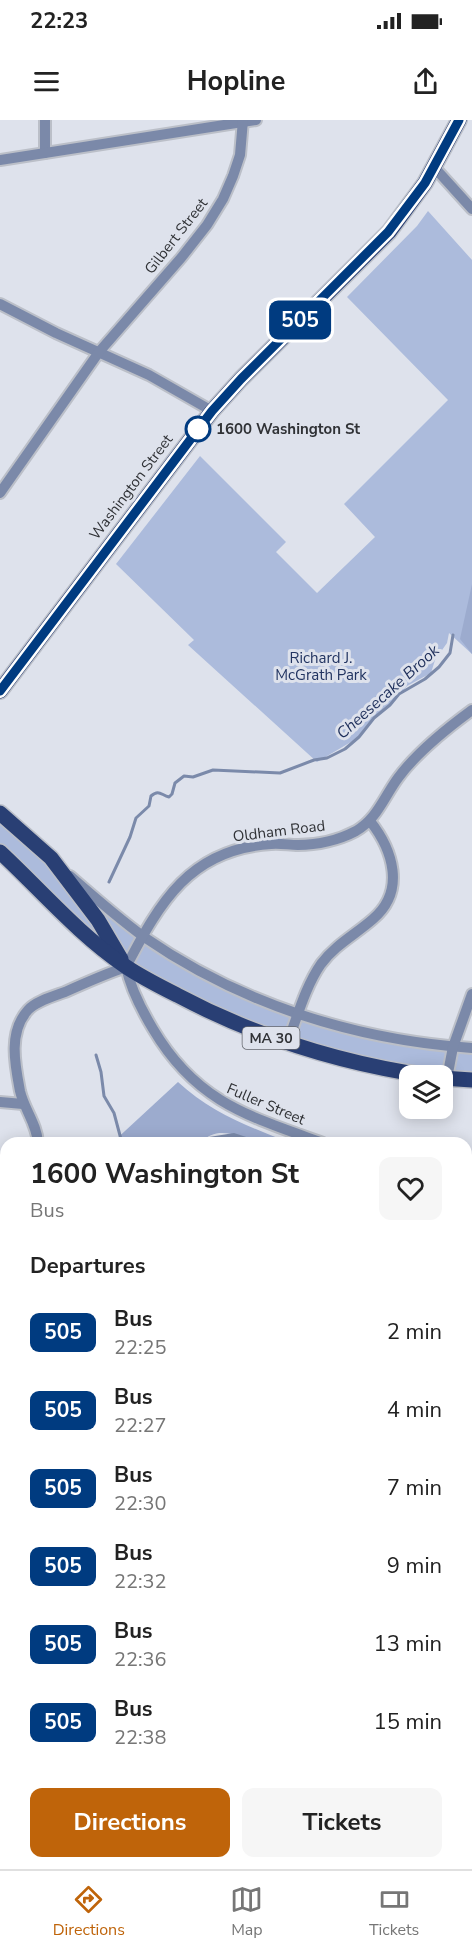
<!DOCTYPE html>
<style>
body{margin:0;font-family:"Nunito Sans",sans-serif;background:#f6f6f6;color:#222;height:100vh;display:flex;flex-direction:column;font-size:22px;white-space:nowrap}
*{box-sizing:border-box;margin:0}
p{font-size:20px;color:#767676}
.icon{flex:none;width:33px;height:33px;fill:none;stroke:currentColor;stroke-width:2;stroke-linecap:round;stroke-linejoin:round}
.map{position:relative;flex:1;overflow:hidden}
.panel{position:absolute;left:0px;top:1017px;width:472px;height:732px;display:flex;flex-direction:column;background:#fff;border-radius:18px 18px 0 0;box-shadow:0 3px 15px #0003}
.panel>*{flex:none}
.badge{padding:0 12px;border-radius:9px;font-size:21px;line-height:39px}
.controls{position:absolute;left:399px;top:945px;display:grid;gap:12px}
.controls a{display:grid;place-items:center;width:54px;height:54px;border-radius:12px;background:#fff;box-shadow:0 3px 15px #0003;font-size:30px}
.map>.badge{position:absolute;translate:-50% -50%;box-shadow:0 0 0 3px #fff}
h2{padding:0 30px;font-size:22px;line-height:54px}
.round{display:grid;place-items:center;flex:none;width:63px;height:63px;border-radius:12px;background:#f6f6f6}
.headline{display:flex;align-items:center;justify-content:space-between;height:102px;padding:0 30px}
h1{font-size:28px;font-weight:700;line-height:45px}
.cta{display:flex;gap:12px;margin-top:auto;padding:12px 30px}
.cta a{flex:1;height:69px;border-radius:12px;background:#bf640a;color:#fff;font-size:24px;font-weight:700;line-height:69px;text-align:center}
.cta a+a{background:#f6f6f6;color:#222}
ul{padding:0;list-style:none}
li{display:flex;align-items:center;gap:18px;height:78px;padding:0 30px}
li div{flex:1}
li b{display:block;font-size:22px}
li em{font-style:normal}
li .badge{min-width:66px;font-weight:700;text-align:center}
.status{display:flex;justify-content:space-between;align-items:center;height:42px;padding:0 30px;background:#fff;direction:ltr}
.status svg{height:16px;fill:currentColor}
header{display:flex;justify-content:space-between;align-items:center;height:78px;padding:0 30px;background:#fff;font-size:27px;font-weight:700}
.dock{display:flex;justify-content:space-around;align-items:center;height:84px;border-top:2px solid #e0e0e0;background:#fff;font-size:16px;color:#767676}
.dock a{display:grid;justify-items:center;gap:3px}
.dock .selected{color:#bf640a}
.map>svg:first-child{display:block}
</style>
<div class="status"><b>22:23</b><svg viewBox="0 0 49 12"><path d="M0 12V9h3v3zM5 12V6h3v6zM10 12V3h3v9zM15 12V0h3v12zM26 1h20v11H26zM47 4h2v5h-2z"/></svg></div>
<header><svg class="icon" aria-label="menu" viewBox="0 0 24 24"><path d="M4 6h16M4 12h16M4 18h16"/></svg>Hopline<svg class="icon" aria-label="share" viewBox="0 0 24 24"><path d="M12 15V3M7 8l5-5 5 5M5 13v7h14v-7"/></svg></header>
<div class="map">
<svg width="472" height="1749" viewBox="0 0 472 1749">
<rect width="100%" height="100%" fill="#dee2ec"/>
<g fill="#acbbdc">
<path d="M 428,91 L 472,140 L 472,534 L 449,513 L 447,523 L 435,540 L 431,553 L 407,566 L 392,583 L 374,597 L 356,619 L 317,642 L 188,525 L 194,520 L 116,444 L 200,336 L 286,422 L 276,432 L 317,473 L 375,417 L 344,384 L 448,280 L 347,177 L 417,106 Z"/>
<path d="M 0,689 L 110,791 L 195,849 L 330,904 L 472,928 L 472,960 L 428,955 L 354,943 L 152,862 L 0,732 Z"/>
<path d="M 467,1087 L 472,1089 L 472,1749 L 0,1749 L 0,1368 L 6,1363 L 6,1743 L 466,1743 Z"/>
</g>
<g fill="#9cabce">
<path d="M 472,464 L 472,534 L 460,519 Z"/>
<path d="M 178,962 C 209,991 245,1005 283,1020 C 260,1034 223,996 201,1023 L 112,1023 Z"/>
<path d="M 6,1736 L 6,1743 L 45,1743 L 41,1749 L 0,1749 L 0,1741 Z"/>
</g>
<path fill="#7b8aaa" d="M 234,1013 L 264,1023 L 201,1023 L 209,1017 Z"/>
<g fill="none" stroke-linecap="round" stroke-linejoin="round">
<g stroke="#7b8aaa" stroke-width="3">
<path d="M 109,762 L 130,717 L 136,698 L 149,686 L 151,676 C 159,669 161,675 169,677 L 172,674 L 175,663 L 184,656 L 193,657 L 213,650 L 280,653 L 314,640 L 327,638 L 345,629 L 359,617 L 374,598 L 390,585 L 399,574 L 425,559 L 439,547 L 450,533 L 453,515"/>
<path d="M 96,935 L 101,952 L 104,976 L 114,993 L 122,1023"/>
<path d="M 466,1532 L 472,1533"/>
<path d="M 118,1749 L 120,1743"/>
</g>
<defs>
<g id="minor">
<path d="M 45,0 L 45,33"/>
<path d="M 0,40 L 256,0"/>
<path d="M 434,47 L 472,89"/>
<path d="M 0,184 L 56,213 L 149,255 L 212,291"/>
<path d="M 0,373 L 99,232 L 181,138 L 207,105 L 223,79 L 233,56 L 240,35 L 243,0"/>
<path d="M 70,756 C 94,777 118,798 144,817 C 241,884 355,920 472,928"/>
<path d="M 126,847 C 160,782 190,729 271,724 C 280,723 289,725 298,725 C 317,725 339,720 356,711 C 377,699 384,677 398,658 C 417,632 446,609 472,590"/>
<path d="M 126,847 C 131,870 141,889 153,909 C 196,982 248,996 323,1023"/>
<path d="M 287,924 C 297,898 305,867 321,844 C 335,825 356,814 373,799 C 406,771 393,730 370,701"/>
<path d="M 447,958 L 453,927 L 472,874"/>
<path d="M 0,982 L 23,984"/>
<path d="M 38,1023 C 37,1004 24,989 20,971 C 15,945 8,912 28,890 C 36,881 54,876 65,872 C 85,863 105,854 126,847"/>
<path d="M 466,1075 L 472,1077"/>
<path d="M 0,1115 L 6,1117"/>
<path d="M 0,1214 L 6,1196"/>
</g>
<g id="primary">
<path d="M 0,571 L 212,291 L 241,259 L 389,112 L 425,63 L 459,0"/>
<path d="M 0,693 L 51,738 L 98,800 L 121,839"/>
<path d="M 0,732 C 41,770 78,814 125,846 C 141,857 159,866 177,875 C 256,917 339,943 428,956"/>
<path d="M 442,958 L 472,960"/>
</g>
</defs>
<use href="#minor" stroke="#bbbfc8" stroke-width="14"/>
<use href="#primary" stroke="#bbbfc8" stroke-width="18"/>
<use href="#minor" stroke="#7b89a9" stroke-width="10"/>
<use href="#primary" stroke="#293f74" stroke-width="15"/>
</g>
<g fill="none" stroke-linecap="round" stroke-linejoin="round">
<defs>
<path id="line" d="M 0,571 L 212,291 L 241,259 L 388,112 L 425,63 L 459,0"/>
</defs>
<use href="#line" stroke="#fff" stroke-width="14"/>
<use href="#line" stroke="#003b80" stroke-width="9"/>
</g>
<circle fill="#fff" stroke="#003b80" stroke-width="3" cx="198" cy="309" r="12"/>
<g text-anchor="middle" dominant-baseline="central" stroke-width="6" stroke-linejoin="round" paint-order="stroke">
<rect fill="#dee2ec" stroke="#64676d" stroke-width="1.5" x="242.5" y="907" width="57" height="22" rx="4.5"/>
<g font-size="14" font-weight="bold" fill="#303236">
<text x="271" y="918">MA 30</text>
</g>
<g font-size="15" fill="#303236" stroke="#dee2ec">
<text transform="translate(176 116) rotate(-52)">Gilbert Street</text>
<text transform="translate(131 367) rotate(-53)">Washington Street</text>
<text transform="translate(279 711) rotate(-7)">Oldham Road</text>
<text transform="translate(266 984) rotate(23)">Fuller Street</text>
</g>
<g font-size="15" font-weight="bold" fill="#303236" stroke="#dee2ec" text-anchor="start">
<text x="216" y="309">1600 Washington St</text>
</g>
<g font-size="15" fill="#223461" stroke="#dee2ec">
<text x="321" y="538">Richard J.<tspan x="321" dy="17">McGrath Park</tspan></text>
</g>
<g font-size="16" font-style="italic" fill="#1d2e5a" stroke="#dee2ec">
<text transform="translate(388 572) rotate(-42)">Cheesecake Brook</text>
</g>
</g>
</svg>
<div class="controls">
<a><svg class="icon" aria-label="layers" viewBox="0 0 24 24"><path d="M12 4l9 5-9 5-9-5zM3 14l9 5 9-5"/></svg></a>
</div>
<b class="badge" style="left:300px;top:200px;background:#003b80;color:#fff">505</b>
<section class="panel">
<div class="headline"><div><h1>1600 Washington St</h1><p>Bus</p></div><a class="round"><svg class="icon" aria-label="heart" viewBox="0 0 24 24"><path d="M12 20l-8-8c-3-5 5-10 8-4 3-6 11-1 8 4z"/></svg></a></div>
<h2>Departures</h2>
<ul>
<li><span class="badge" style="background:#003b80;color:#fff">505</span><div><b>Bus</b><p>22:25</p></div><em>2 min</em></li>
<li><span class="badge" style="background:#003b80;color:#fff">505</span><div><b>Bus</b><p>22:27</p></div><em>4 min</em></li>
<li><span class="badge" style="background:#003b80;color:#fff">505</span><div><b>Bus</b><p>22:30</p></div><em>7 min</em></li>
<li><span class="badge" style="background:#003b80;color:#fff">505</span><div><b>Bus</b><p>22:32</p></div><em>9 min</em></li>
<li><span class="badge" style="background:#003b80;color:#fff">505</span><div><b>Bus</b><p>22:36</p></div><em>13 min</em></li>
<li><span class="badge" style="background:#003b80;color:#fff">505</span><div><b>Bus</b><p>22:38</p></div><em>15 min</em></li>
</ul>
<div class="cta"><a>Directions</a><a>Tickets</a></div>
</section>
</div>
<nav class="dock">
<a class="selected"><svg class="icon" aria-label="directions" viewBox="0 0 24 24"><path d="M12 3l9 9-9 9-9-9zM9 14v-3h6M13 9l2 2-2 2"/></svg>Directions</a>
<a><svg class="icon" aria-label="map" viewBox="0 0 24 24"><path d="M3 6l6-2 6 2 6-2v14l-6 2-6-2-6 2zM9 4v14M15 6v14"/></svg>Map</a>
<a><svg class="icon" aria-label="tickets" viewBox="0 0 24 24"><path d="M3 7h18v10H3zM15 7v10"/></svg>Tickets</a>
</nav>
